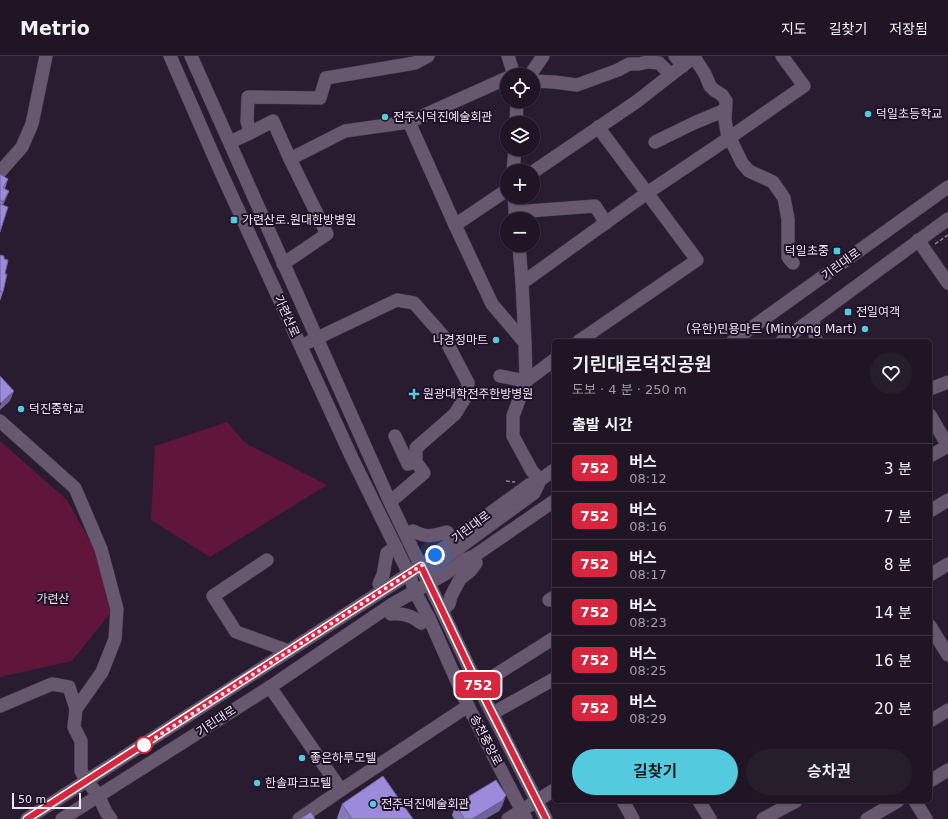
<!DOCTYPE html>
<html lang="ko">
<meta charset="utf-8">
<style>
body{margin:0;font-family:"DejaVu Sans","Noto Sans KR",sans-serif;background:#271e2c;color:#f1f3f6;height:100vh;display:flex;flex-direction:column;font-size:15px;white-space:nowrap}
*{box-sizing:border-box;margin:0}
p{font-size:13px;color:#a19fa6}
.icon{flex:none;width:22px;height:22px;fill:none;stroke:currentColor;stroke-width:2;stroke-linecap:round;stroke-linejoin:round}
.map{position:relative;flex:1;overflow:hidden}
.details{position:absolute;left:552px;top:283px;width:380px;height:464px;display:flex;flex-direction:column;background:#1f1524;border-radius:6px;box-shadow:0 1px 3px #0004,0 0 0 1px #3c3441}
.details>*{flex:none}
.badge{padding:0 8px;border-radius:6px;font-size:14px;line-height:26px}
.controls{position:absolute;left:500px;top:12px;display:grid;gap:8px}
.controls a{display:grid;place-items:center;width:40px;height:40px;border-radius:50%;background:#1f1524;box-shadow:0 1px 3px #0004,0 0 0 1px #3c3441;font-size:20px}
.scale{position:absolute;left:12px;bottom:10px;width:69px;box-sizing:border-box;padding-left:4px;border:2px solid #efe6f5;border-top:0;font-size:11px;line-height:14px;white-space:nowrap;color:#efe6f5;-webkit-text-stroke:3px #1f1226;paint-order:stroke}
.you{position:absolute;width:20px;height:20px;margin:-10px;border:3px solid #fff;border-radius:50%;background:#1a73e8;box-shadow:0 0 0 6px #1a73e833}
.map>.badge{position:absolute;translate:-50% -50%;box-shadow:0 0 0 2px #fff}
h2{padding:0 20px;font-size:15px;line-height:36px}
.round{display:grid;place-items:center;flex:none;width:42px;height:42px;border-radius:21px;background:#271e2c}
.headline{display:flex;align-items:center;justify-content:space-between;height:68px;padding:0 20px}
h1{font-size:19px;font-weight:600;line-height:30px}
.cta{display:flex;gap:8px;margin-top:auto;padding:8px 20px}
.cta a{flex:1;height:46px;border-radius:24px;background:#54cade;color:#111;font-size:16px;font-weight:600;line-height:46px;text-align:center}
.cta a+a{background:#271e2c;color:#f1f3f6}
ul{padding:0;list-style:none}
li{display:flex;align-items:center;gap:12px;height:48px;padding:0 20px;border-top:1px solid #3c3441}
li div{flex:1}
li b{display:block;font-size:15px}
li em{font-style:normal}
li .badge{min-width:44px;font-weight:700;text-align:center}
header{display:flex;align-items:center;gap:24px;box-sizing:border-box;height:56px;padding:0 20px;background:#1f1524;border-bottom:1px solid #3c3441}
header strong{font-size:19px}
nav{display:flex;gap:22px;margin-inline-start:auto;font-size:14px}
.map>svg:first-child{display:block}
</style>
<header>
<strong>Metrio</strong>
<nav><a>지도</a><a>길찾기</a><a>저장됨</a></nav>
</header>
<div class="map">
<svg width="948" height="763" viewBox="0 0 948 763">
<rect width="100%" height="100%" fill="#291c30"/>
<g fill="#60163b">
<path d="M 227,366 L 245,387 L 327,429 L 210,501 L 151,464 L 155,390 Z"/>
<path d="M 0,385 L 67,444 L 96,496 L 111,556 L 72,605 L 0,621 Z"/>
</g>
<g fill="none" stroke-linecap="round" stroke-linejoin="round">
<defs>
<g id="minor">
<path d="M 170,0 L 219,112 L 352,402 L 409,518 L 415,536 L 429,562 L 468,650 L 526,763"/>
<path d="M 191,0 L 390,446 L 478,630 L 546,763"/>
<path d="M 508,0 L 514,19"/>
<path d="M 675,0 L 683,10"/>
<path d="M 694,1 L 705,18 L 710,30 L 714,34 L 722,39 L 726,45 L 725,64 L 727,76 L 742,107 L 749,115 L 773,126 L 784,142 L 788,163 L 788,201 L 793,207"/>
<path d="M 530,19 L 543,0"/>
<path d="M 533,25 L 554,26 L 577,29 L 618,14 L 629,8 L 639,8 L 648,6 L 659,7 L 671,19"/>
<path d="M 409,66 L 455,169 L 507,134"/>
<path d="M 516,67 L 517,45"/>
<path d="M 250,77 L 247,65 L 248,41 L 320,42 L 326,22 L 415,7 L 428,0"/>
<path d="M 230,86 L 250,77 L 273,65 L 290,103 L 327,178 L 283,208"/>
<path d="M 655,86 L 694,67 L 725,54"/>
<path d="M 290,103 L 345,75 L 409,66 L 507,22"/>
<path d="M 513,115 L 515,93"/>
<path d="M 0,116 L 22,91 L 32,68 L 46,0"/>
<path d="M 533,116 L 636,46 L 695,0"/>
<path d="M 514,141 L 516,163"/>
<path d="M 515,156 L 595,150 L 606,167"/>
<path d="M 918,184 L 948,227"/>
<path d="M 519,189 L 522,227 L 647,137 L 729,82 L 804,30 L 782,0"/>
<path d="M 522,227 L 525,287"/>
<path d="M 813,263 L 816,285"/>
<path d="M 579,285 L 697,204 L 598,71"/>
<path d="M 733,285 L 948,131"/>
<path d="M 782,285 L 948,163"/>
<path d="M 309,286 L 397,244 L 414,247 L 444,281 L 468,327 L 466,340 L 455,358 L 416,392 L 416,406"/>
<path d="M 500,320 L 526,325 L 554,304"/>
<path d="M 930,333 L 948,326"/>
<path d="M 930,359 L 948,390"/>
<path d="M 0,365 L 75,432 L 101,493 L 117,553 L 115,583 L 102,616 L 76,653 L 74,671 L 81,685 L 81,715 L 87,725 L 98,739 L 106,756 L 111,763"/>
<path d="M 930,400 L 948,390"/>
<path d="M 390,446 L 424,417 L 416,406 L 408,408 L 395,380"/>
<path d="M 930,455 L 948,444"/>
<path d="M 406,477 L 413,475 C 427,482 433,480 447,476 L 453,484"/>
<path d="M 267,504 L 213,540 L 236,576 L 289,595"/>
<path d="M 430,513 L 534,437 L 540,424 L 532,415 L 513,380 L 513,360 L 526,325 L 525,287 L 492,248 L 455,169"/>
<path d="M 930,519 L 948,508"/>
<path d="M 383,534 L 379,528 L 383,519 L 387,497 L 396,491"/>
<path d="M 549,544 L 554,541"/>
<path d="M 387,552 L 391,558 C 403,557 412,559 421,567 L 429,562"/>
<path d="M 442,555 L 449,548 L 451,540 L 460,523 L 470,515 L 476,507 L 474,500"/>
<path d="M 930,570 L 948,599"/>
<path d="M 478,630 L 554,582"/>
<path d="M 270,631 L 341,734"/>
<path d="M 0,650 L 52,628 L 69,631 L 76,653"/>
<path d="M 493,657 L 554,623"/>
<path d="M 930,665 L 948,654"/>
<path d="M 930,725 L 948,714"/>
<path d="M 623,745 L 633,763"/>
<path d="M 699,745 L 710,763"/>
<path d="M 915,745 L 926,763"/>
<path d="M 27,763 L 421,510 L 453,484 L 529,429 L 540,424 L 554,414"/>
<path d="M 62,763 L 270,631 L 391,549 L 445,518 L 466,503 L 474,500 L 554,445"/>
<path d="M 299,763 L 341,734 L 468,650"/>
<path d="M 508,763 L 554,734"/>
<path d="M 763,763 L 796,745"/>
<path d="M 867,763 L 898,745"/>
</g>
</defs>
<use href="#minor" stroke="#423749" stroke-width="14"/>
<g stroke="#8f8495" stroke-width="1.5" stroke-dasharray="4 2" stroke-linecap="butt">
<path d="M 935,188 L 948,179"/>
<path d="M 506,425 L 515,426"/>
</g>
<use href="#minor" stroke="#675870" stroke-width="13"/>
</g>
<g fill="#8578bb">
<path d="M 0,118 L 8,123 L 5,133 L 9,135 L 3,149 L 0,176 Z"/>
<path d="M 0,199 L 4,203 L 5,218 L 3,236 L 0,245 Z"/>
<path d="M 506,739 L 502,750 L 499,755 L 485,763 L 454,763 L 452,759 L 456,748 Z"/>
<path d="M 342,748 L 413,763 L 337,763 L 337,762 Z"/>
</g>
<g fill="#6c6199">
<path d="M 9,135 L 5,145 L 0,155 L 3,146 Z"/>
<path d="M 14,335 L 10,345 L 0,354 L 0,350 L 1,347 Z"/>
<path d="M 506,739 L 502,750 L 499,755 L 485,763 L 472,763 Z"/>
</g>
<g fill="#9b8bda" stroke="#6c6199">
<path d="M 0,118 L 8,123 L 3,132 L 9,135 L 3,146 L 0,144 Z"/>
<path d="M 0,148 L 8,151 L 0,176 Z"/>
<path d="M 0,199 L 4,200 L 4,203 L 8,204 L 5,218 L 7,218 L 3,236 L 0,235 Z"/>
<path d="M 0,320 L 14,335 L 1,347 L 0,345 Z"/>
<path d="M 383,720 L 413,763 L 352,763 L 342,748 Z"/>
<path d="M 496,724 L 506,739 L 503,744 L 472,763 L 464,763 L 456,748 Z"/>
<path d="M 311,756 L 315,763 L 300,763 Z"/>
</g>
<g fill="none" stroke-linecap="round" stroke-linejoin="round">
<defs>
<path id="line" d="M 27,763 L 421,510 L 472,617 L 546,763"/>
</defs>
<use href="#line" stroke="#fff" stroke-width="9"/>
<use href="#line" stroke="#d7263d" stroke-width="6"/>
<path stroke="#efe6f5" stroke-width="4" stroke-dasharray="0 7.2" d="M 144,689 L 383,534 L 421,510 L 435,499"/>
</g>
<g fill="#54cade" stroke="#1f1226" stroke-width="1.5">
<circle cx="868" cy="58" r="4"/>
<circle cx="385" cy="61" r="4"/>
<rect x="230" y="160" width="8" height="8" rx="2"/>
<rect x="833" y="191" width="8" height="8" rx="2"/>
<rect x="844" y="252" width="8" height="8" rx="2"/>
<circle cx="865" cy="273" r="4"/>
<circle cx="496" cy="284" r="4"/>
<path d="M412 332h4v4h4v4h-4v4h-4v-4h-4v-4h4z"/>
<circle cx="21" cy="353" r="4"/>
<circle cx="302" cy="702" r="4"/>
<circle cx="257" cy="727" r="4"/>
<circle cx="373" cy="748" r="4"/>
</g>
<circle fill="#fff" stroke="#d7263d" stroke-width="2" cx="144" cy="689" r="8"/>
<g text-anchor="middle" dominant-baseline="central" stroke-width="4" stroke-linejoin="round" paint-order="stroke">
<g font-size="12" fill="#efe6f5" stroke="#1f1226" text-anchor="start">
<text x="876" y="58">덕일초등학교</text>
<text x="393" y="61">전주시덕진예술회관</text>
<text x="242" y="164">가련산로.원대한방병원</text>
<text x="829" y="195" text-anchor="end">덕일초중</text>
<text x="856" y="256">전일여객</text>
<text x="857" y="273" text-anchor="end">(유한)민용마트 (Minyong Mart)</text>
<text x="488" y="284" text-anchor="end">나경정마트</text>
<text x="423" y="338">원광대학전주한방병원</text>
<text x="29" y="353">덕진중학교</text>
<text x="310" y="702">좋은하루모텔</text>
<text x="265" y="727">한솔파크모텔</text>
<text x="381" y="748">전주덕진예술회관</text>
</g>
<g font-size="12" fill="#efe6f5" stroke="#1f1226">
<text transform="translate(841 208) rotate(-36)">기린대로</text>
<text transform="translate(287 260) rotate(66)">가련산로</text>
<text transform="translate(471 471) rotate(-37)">기린대로</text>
<text transform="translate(216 665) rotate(-33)">기린대로</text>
<text transform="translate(486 684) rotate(63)">송천중앙로</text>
</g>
<g font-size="12" fill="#f2dae3" stroke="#1f1226">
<text x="53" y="543">가련산</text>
</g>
</g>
</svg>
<div class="controls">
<a><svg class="icon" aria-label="locate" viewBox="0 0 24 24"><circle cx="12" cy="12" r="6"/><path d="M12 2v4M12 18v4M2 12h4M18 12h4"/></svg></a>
<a><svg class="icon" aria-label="layers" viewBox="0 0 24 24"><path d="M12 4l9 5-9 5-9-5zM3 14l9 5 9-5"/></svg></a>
<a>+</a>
<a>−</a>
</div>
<div class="scale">50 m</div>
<div class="you" style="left:435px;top:499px"></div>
<b class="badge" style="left:478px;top:629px;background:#d7263d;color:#fff">752</b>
<section class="details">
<div class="headline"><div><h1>기린대로덕진공원</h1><p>도보 · 4 분 · 250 m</p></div><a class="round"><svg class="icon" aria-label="heart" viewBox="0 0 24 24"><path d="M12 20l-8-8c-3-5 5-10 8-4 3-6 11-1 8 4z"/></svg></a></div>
<h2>출발 시간</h2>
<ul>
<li><span class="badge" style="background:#d7263d;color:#fff">752</span><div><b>버스</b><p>08:12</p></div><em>3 분</em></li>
<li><span class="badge" style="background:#d7263d;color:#fff">752</span><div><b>버스</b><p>08:16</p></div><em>7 분</em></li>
<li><span class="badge" style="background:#d7263d;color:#fff">752</span><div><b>버스</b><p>08:17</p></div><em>8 분</em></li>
<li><span class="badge" style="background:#d7263d;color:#fff">752</span><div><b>버스</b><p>08:23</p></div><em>14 분</em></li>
<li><span class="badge" style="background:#d7263d;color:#fff">752</span><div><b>버스</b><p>08:25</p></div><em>16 분</em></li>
<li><span class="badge" style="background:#d7263d;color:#fff">752</span><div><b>버스</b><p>08:29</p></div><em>20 분</em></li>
</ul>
<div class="cta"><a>길찾기</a><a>승차권</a></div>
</section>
</div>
